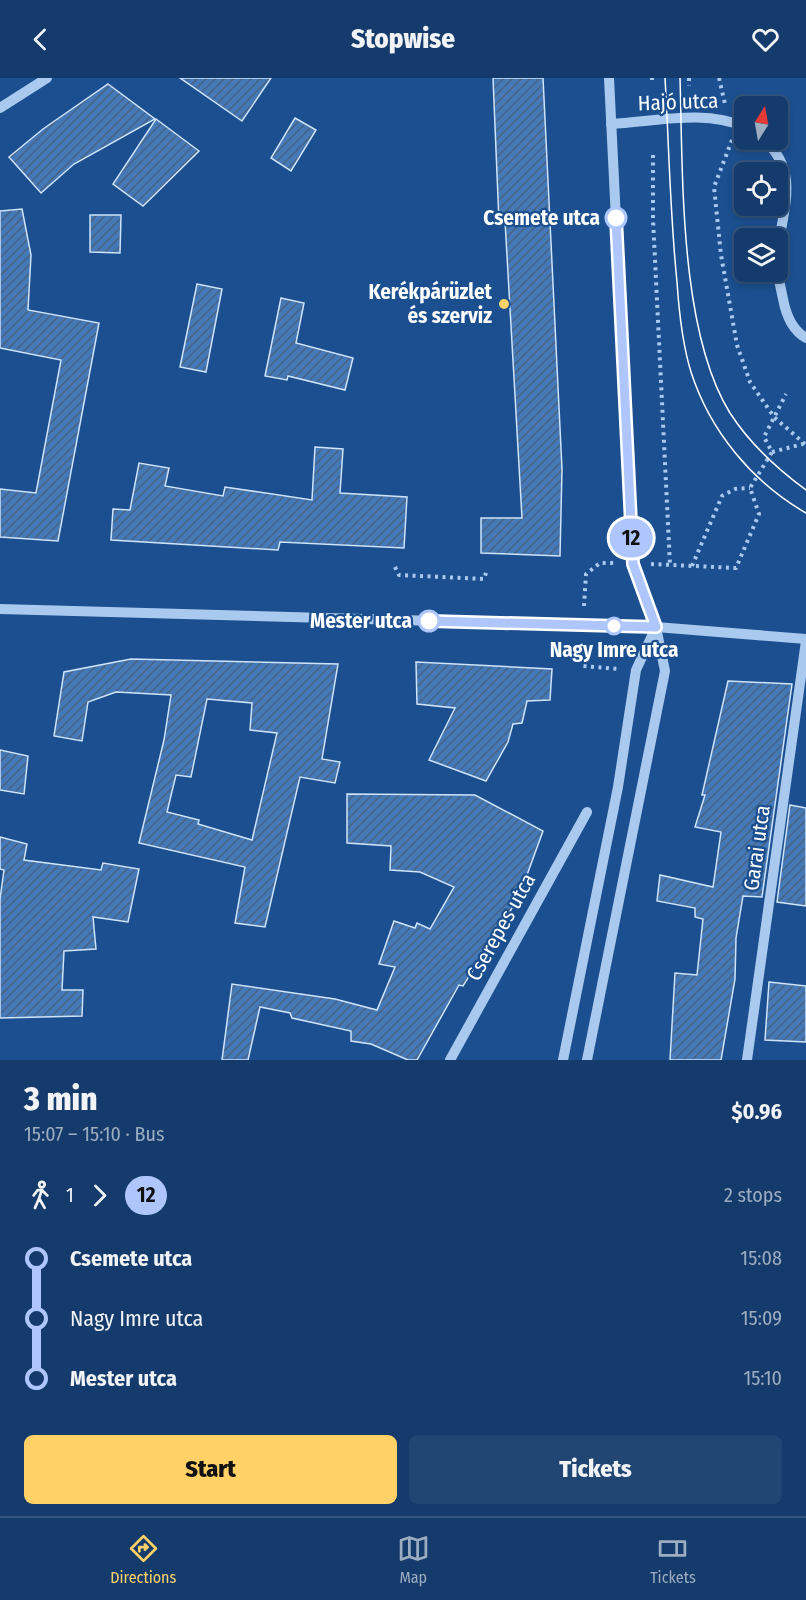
<!DOCTYPE html>
<meta charset="utf-8">
<style>
body{margin:0;font-family:"Fira Sans Condensed",sans-serif;background:#214673;color:#f1f3f6;height:100vh;display:flex;flex-direction:column;font-size:22px;white-space:nowrap}
*{box-sizing:border-box;margin:0}
p{font-size:20px;color:#9dadc1}
.icon{flex:none;width:33px;height:33px;fill:none;stroke:currentColor;stroke-width:2;stroke-linecap:round;stroke-linejoin:round}
.map{position:relative;height:982px;overflow:hidden}
.drawer{display:flex;flex-direction:column;background:#143b6b;flex:1}
.drawer>*{flex:none}
.badge{padding:0 12px;border-radius:20px;font-size:21px;line-height:39px}
.needle{width:39px;rotate:11deg}
.fabs{position:absolute;left:734px;top:18px;display:grid;gap:12px}
.fabs a{display:grid;place-items:center;width:54px;height:54px;border-radius:9px;background:#143b6b;box-shadow:0 3px 9px #0003,0 0 0 2px #33557e;font-size:30px}
.map>.badge{position:absolute;translate:-50% -50%;box-shadow:0 0 0 3px #fff}
.legs{display:flex;align-items:center;gap:9px;height:66px;padding:0 24px;font-size:20px}
.legs p{margin-inline-start:auto}
.headline{display:flex;align-items:center;justify-content:space-between;height:102px;padding:0 24px}
h1{font-size:33px;font-weight:800;line-height:45px}
.action{display:flex;gap:12px;margin-top:auto;padding:12px 24px}
.action a{flex:1;height:69px;border-radius:9px;background:#ffd166;color:#111;font-size:24px;font-weight:800;line-height:69px;text-align:center}
.action a+a{background:#214673;color:#f1f3f6}
ul{padding:0 24px;list-style:none}
li{display:flex;align-items:center;gap:21px;height:60px;font-size:22px}
li i{display:grid;place-items:center;width:9px;height:100%;margin:0 8px;background:currentColor}
li i::after{content:'';width:15px;height:15px;margin:-8px;border:4px solid;border-radius:50%;background:#143b6b}
li p{margin-inline-start:auto}
li:first-child i{background:linear-gradient(#0000 50%,currentColor 0)}
li:last-child i{background:linear-gradient(currentColor 50%,#0000 0)}
header{display:flex;justify-content:space-between;align-items:center;height:78px;padding:0 24px;background:#143b6b;font-size:27px;font-weight:800}
.dock{display:flex;justify-content:space-around;align-items:center;height:84px;border-top:2px solid #33557e;background:#143b6b;font-size:16px;color:#9dadc1}
.dock a{display:grid;justify-items:center;gap:3px}
.dock .current{color:#ffd166}
.map>svg:first-child{display:block}
</style>
<header><svg class="icon" aria-label="back" viewBox="0 0 24 24"><path d="M15 5l-7 7 7 7"/></svg>Stopwise<svg class="icon" aria-label="heart" viewBox="0 0 24 24"><path d="M12 20l-8-8c-3-5 5-10 8-4 3-6 11-1 8 4z"/></svg></header>
<div class="map">
<svg width="806" height="982" viewBox="0 0 806 982">
<defs>
<pattern id="building-hatch" width="6" height="6" patternUnits="userSpaceOnUse" patternTransform="scale(1.5)"><rect width="6" height="6" fill="#4478b7"/><path d="M-1 1l2-2M0 6l6-6M5 7l2-2" fill="none" stroke="#486282"/></pattern>
</defs>
<rect width="100%" height="100%" fill="#1b4f8f"/>
<g fill="url(#building-hatch)" stroke="#cfe3fa" stroke-width="1.5" fill-rule="evenodd">
<path d="M 180,0 L 271,0 L 242,43 Z"/>
<path d="M 493,0 L 543,0 L 562,391 L 560,478 L 481,475 L 481,440 L 522,440 L 505,143 L 499,144 Z"/>
<path d="M 108,6 L 155,41 L 74,86 L 41,115 L 9,79 L 43,51 Z"/>
<path d="M 295,40 L 316,52 L 291,93 L 271,80 Z"/>
<path d="M 156,41 L 199,73 L 143,128 L 113,106 Z"/>
<path d="M 22,131 L 31,177 L 28,232 L 99,245 L 58,463 L 0,459 L 0,411 L 36,415 L 61,282 L 0,270 L 0,133 Z"/>
<path d="M 90,137 L 121,137 L 120,175 L 90,174 Z"/>
<path d="M 197,206 L 222,211 L 206,294 L 180,289 Z"/>
<path d="M 281,220 L 304,225 L 296,265 L 353,280 L 345,312 L 288,298 L 287,302 L 265,298 Z"/>
<path d="M 315,369 L 343,371 L 340,415 L 407,419 L 404,470 L 280,464 L 278,472 L 111,462 L 113,431 L 130,432 L 139,385 L 169,390 L 165,408 L 223,418 L 225,409 L 312,422 Z"/>
<path d="M 131,581 L 338,586 L 322,681 L 340,684 L 335,705 L 300,699 L 265,849 L 235,845 L 245,789 L 139,765 L 164,662 L 171,617 L 116,614 L 88,624 L 82,663 L 54,658 L 64,594 ZM 207,621 L 252,625 L 250,652 L 277,655 L 252,762 L 198,746 L 199,742 L 167,734 L 176,697 L 191,699 Z"/>
<path d="M 416,584 L 552,591 L 550,622 L 527,623 L 522,645 L 513,646 L 508,664 L 486,703 L 429,682 L 455,630 L 417,626 Z"/>
<path d="M 728,603 L 792,606 L 762,819 L 743,818 L 736,860 L 735,901 L 721,982 L 670,982 L 675,895 L 697,897 L 703,841 L 695,839 L 695,830 L 657,823 L 660,797 L 713,809 L 721,754 L 695,749 L 705,717 L 702,717 Z"/>
<path d="M 0,672 L 28,678 L 24,716 L 0,712 Z"/>
<path d="M 347,716 L 475,717 L 543,753 L 519,819 L 463,908 L 459,907 L 417,982 L 408,982 L 371,966 L 351,963 L 351,953 L 292,940 L 290,935 L 260,929 L 248,982 L 222,982 L 232,906 L 335,921 L 377,932 L 395,889 L 379,886 L 394,843 L 415,850 L 417,845 L 430,851 L 454,809 L 420,794 L 390,792 L 391,768 L 347,765 Z"/>
<path d="M 790,727 L 806,730 L 806,828 L 777,824 Z"/>
<path d="M 0,759 L 27,766 L 24,782 L 101,792 L 103,785 L 139,791 L 128,844 L 93,839 L 96,871 L 64,873 L 62,912 L 83,912 L 82,938 L 0,940 L 0,821 L 4,792 L 0,791 Z"/>
<path d="M 769,904 L 806,908 L 806,964 L 765,962 Z"/>
</g>
<g fill="none" stroke-linecap="round" stroke-linejoin="round">
<g stroke="#a9c9ee" stroke-width="4" stroke-dasharray="3 4.5" stroke-linecap="butt">
<path d="M 652,0 L 652,2"/>
<path d="M 689,0 L 689,8"/>
<path d="M 719,0 L 725,26"/>
<path d="M 732,62 L 714,109 L 721,177 L 737,267 L 750,304 L 774,339 L 806,367"/>
<path d="M 653,77 L 653,141 L 670,487"/>
<path d="M 772,374 L 803,366"/>
<path d="M 651,486 L 736,490 L 759,436 L 750,410 L 772,374 L 764,359 L 786,316"/>
<path d="M 692,488 L 722,418 L 735,411 L 750,410"/>
<path d="M 395,489 L 399,497 L 484,501 L 487,492"/>
<path d="M 584,528 L 586,496 L 600,485 L 614,485"/>
<path d="M 583,566 L 583,588 L 619,591"/>
</g>
<g stroke="#a9c9ee" stroke-width="10">
<path d="M 0,30 L 47,0"/>
<path d="M 611,46 C 653,44 706,31 744,49"/>
<path d="M 764,62 C 806,98 776,143 777,189 C 778,199 781,211 783,221 C 786,237 792,252 806,260"/>
<path d="M 0,531 L 656,549 L 806,561"/>
<path d="M 450,982 L 587,734"/>
<path d="M 563,982 L 618,709 L 636,592 L 656,549"/>
<path d="M 587,982 L 665,593 L 656,549 L 633,486 L 609,0"/>
<path d="M 747,982 L 806,563"/>
</g>
<g stroke="#fff" stroke-width="1.5">
<path d="M 665,0 C 669,68 670,136 677,204 C 679,234 682,265 691,294 C 710,353 752,404 806,435"/>
<path d="M 680,0 C 683,96 679,253 730,335 C 750,366 776,390 806,412"/>
</g>
</g>
<g fill="none" stroke-linecap="round" stroke-linejoin="round">
<defs>
<path id="line-1" d="M 429,543 L 656,549 L 633,486 L 616,140"/>
</defs>
<use href="#line-1" stroke="#fff" stroke-width="14"/>
<use href="#line-1" stroke="#aec6fc" stroke-width="9"/>
</g>
<g fill="#fff" stroke="#aec6fc" stroke-width="3">
<circle cx="616" cy="140" r="10"/>
<circle cx="429" cy="543" r="10"/>
<circle cx="614" cy="548" r="8"/>
</g>
<circle fill="#ffd166" stroke="#1b4f8f" stroke-width="2" cx="504" cy="226" r="6"/>
<g text-anchor="middle" dominant-baseline="central" stroke-width="4.5" stroke-linejoin="round" paint-order="stroke">
<g font-size="21" fill="#fff" stroke="#1b4f8f">
<text transform="translate(678 24) rotate(-2)">Hajó utca</text>
<text transform="translate(757 770) rotate(-82)">Garai utca</text>
<text transform="translate(501 849) rotate(-61)">Cserepes utca</text>
</g>
<g font-size="21" font-weight="bold" fill="#fff" stroke="#1b4f8f" text-anchor="end">
<text x="600" y="140">Csemete utca</text>
<text x="412" y="543">Mester utca</text>
<text x="614" y="572" text-anchor="middle">Nagy Imre utca</text>
</g>
<g font-size="21" font-weight="bold" fill="#fff" stroke="#1b4f8f" text-anchor="end">
<text x="492" y="214">Kerékpárüzlet<tspan x="492" dy="24">és szerviz</tspan></text>
</g>
</g>
</svg>
<div class="fabs">
<a><svg class="needle" viewBox="-14 -14 28 28"><path d="M0-13l5 13h-10z" fill="#e53935"/><path d="M0 13l5-13h-10z" fill="#9dadc1"/></svg></a>
<a><svg class="icon" aria-label="locate" viewBox="0 0 24 24"><circle cx="12" cy="12" r="6"/><path d="M12 2v4M12 18v4M2 12h4M18 12h4"/></svg></a>
<a><svg class="icon" aria-label="layers" viewBox="0 0 24 24"><path d="M12 4l9 5-9 5-9-5zM3 14l9 5 9-5"/></svg></a>
</div>
<b class="badge" style="left:631px;top:460px;background:#aec6fc;color:#111">12</b>
</div>
<section class="drawer">
<div class="headline"><div><h1>3 min</h1><p>15:07 – 15:10 · Bus</p></div><b>$0.96</b></div>
<div class="legs"><svg class="icon" aria-label="walk" viewBox="0 0 24 24"><circle cx="13" cy="4" r="2"/><path d="M13 8l-2 6 4 7M11 14l-3 7M7 12l3-4h3l4 4"/></svg>1<svg class="icon" aria-label="forward" viewBox="0 0 24 24"><path d="M9 5l7 7-7 7"/></svg><b class="badge" style="background:#aec6fc;color:#111">12</b><p>2 stops</p></div>
<ul>
<li><i style="color:#aec6fc"></i><b>Csemete utca</b><p>15:08</p></li>
<li><i style="color:#aec6fc"></i><span>Nagy Imre utca</span><p>15:09</p></li>
<li><i style="color:#aec6fc"></i><b>Mester utca</b><p>15:10</p></li>
</ul>
<div class="action"><a>Start</a><a>Tickets</a></div>
</section>
<nav class="dock">
<a class="current"><svg class="icon" aria-label="directions" viewBox="0 0 24 24"><path d="M12 3l9 9-9 9-9-9zM9 14v-3h6M13 9l2 2-2 2"/></svg>Directions</a>
<a><svg class="icon" aria-label="map" viewBox="0 0 24 24"><path d="M3 6l6-2 6 2 6-2v14l-6 2-6-2-6 2zM9 4v14M15 6v14"/></svg>Map</a>
<a><svg class="icon" aria-label="tickets" viewBox="0 0 24 24"><path d="M3 7h18v10H3zM15 7v10"/></svg>Tickets</a>
</nav>
